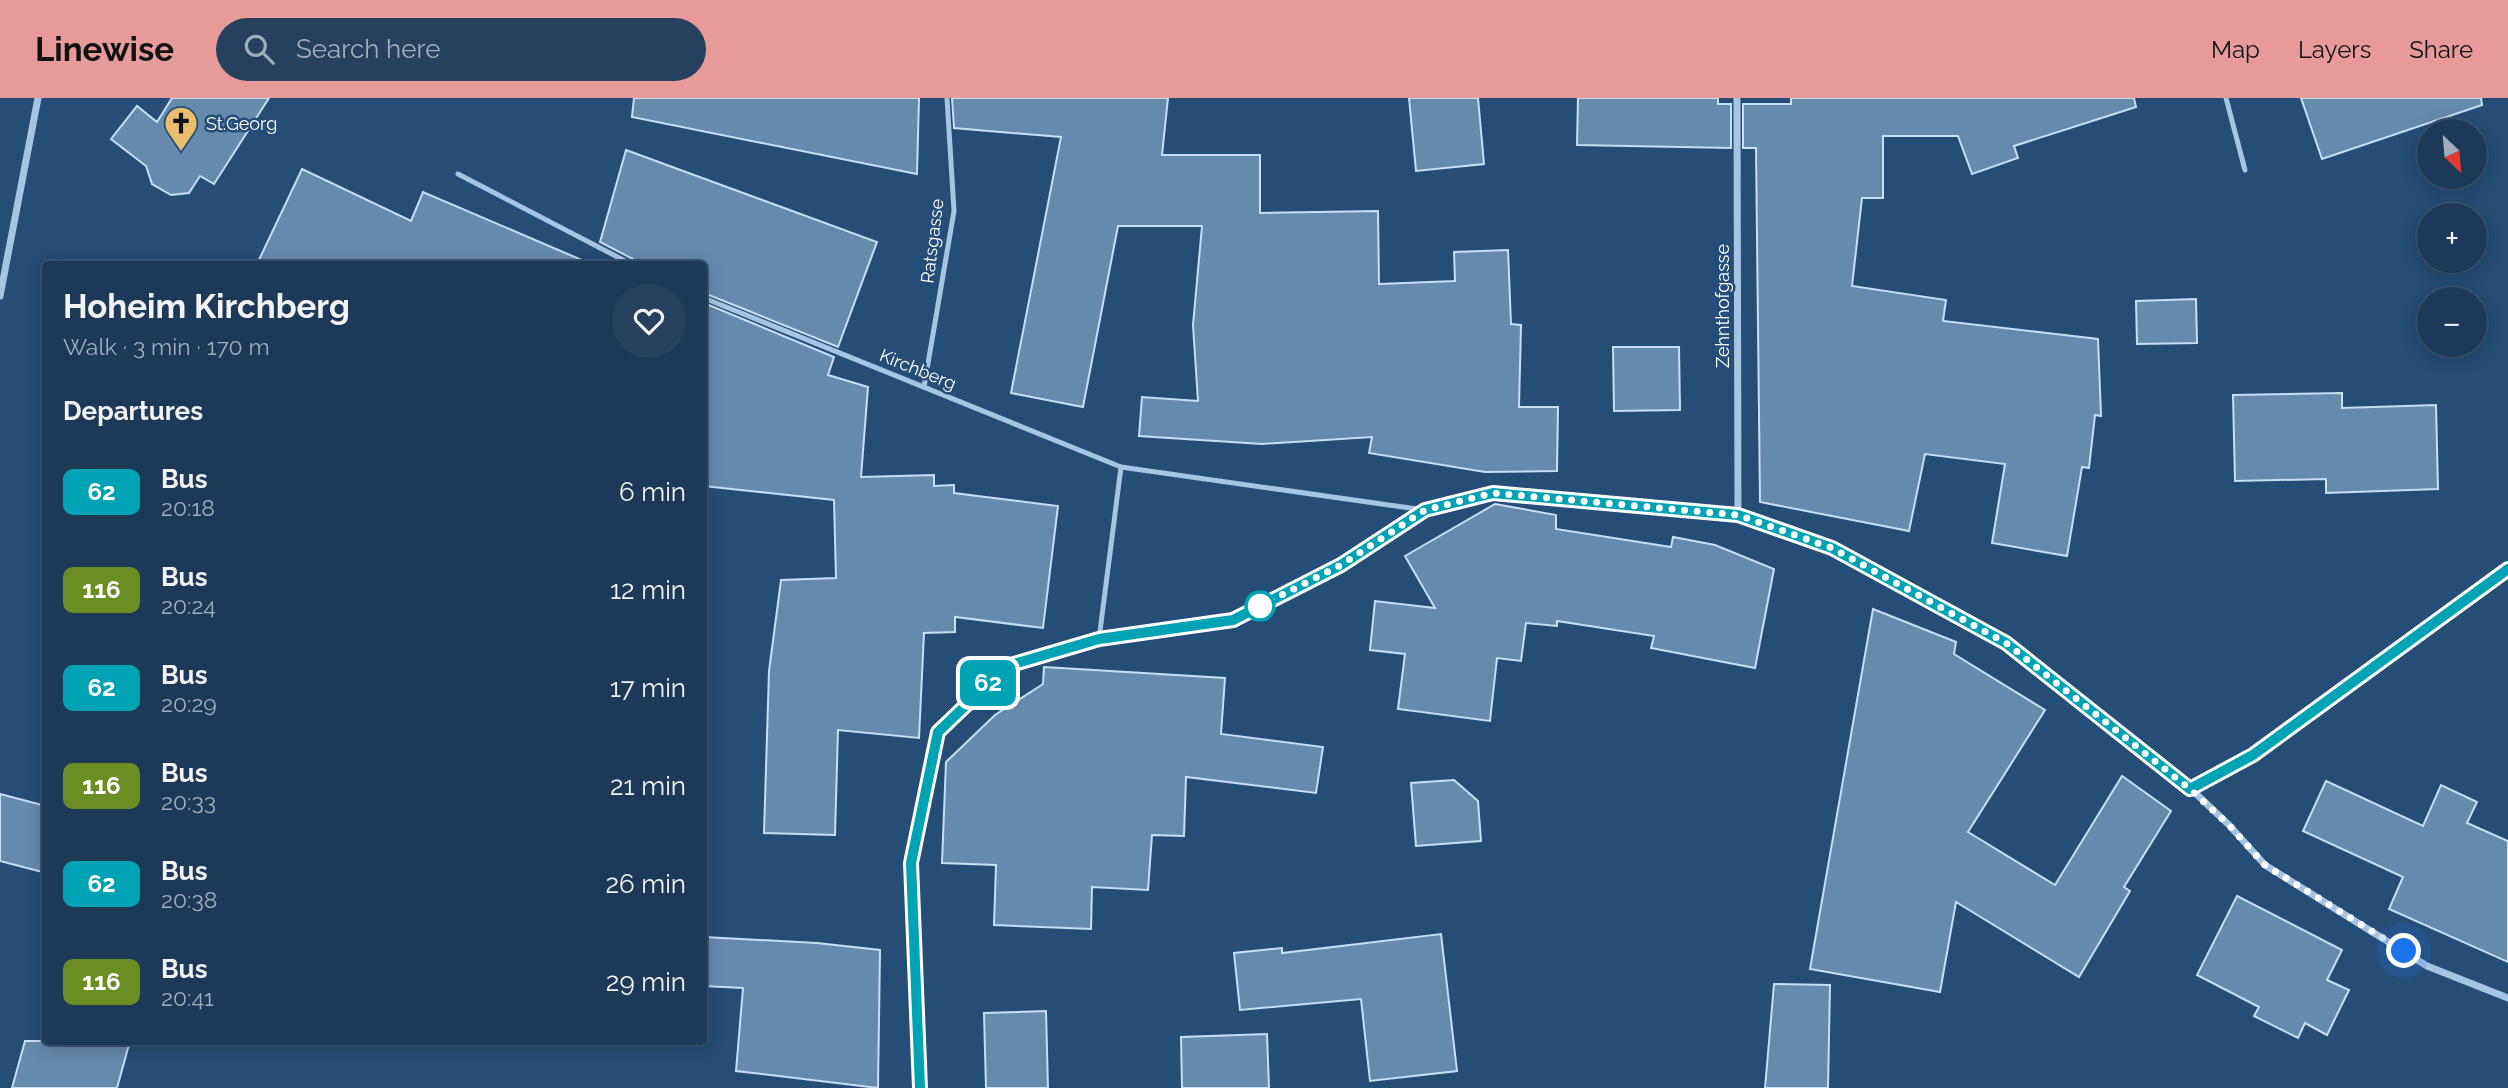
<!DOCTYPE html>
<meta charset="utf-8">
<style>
body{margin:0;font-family:Raleway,sans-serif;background:#25415e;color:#f1f3f6;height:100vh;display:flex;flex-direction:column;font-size:26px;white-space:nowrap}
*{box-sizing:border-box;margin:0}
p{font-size:23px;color:#a0adba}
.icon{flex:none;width:38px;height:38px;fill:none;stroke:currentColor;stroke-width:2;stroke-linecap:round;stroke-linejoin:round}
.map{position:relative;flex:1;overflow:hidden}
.sheet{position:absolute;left:42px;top:163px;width:665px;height:784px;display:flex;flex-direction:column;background:#1c3a58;border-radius:7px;box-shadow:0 4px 18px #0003,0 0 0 2px #3a546e}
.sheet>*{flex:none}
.badge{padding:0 14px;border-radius:10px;font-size:24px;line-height:46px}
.needle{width:46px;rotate:154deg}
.tools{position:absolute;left:2417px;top:21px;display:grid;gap:14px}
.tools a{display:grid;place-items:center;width:70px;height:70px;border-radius:50%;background:#1c3a58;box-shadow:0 4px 18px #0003,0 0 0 2px #3a546e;font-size:35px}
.you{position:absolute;width:35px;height:35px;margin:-18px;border:5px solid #fff;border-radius:50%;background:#1a73e8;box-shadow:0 0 0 10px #1a73e833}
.map>.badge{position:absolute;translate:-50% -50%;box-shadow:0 0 0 4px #fff}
h2{padding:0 21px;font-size:26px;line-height:63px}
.round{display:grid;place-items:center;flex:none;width:74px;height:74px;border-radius:37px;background:#25415e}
.overview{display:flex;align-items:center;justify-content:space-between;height:119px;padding:0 21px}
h1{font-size:33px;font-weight:700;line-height:52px}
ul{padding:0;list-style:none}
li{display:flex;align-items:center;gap:21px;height:98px;padding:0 21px}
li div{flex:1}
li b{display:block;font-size:26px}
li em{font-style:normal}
li .badge{min-width:77px;font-weight:700;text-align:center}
header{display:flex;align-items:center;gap:42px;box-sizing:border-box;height:98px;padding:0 35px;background:#e69b98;color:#111}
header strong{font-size:33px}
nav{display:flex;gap:38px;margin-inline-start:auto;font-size:24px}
.search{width:490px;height:63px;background:#25415e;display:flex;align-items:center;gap:18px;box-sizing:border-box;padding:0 24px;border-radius:38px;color:#a0adba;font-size:26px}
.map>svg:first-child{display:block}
</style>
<header>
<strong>Linewise</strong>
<div class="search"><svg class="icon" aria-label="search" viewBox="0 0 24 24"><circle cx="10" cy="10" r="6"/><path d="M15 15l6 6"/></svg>Search here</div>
<nav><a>Map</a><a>Layers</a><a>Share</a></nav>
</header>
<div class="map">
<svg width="2508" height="990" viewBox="0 0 2508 990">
<rect width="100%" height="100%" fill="#264d76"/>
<g fill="#668aac" stroke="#c8def2" stroke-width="2">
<path d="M 172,0 L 269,0 L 214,86 L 200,78 L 189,95 L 171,97 L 152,86 L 146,68 L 111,41 L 137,8 L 157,24 Z"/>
<path d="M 634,0 L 919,0 L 917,76 L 632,19 Z"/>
<path d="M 952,0 L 1168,0 L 1162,57 L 1260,57 L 1260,115 L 1378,113 L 1379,186 L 1455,183 L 1454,154 L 1508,152 L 1511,226 L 1521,227 L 1519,309 L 1558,309 L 1557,373 L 1485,374 L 1369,355 L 1372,339 L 1262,346 L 1139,338 L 1142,299 L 1198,303 L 1193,227 L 1202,128 L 1118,128 L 1083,309 L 1011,295 L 1061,39 L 954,30 Z"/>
<path d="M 1409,0 L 1478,0 L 1484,66 L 1416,73 Z"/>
<path d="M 1578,0 L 1718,0 L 1718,6 L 1731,6 L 1731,50 L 1577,47 Z"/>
<path d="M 1791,0 L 2134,0 L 2136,9 L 2014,48 L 2018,60 L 1972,76 L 1958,38 L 1883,38 L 1883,100 L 1862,100 L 1852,188 L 1946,202 L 1943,223 L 2098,241 L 2101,318 L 2095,317 L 2089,370 L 2082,369 L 2067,458 L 1992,445 L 2005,366 L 1925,356 L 1909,433 L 1760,404 L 1756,50 L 1743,50 L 1743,6 L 1791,6 Z"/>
<path d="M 2301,0 L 2481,0 L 2482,7 L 2322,61 Z"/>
<path d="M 626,52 L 877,144 L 838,249 L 704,195 L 704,166 L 636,166 L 633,161 L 600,144 Z"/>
<path d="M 302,71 L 411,123 L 423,94 L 591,166 L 257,166 Z"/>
<path d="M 2196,201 L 2197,245 L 2137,246 L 2136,203 Z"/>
<path d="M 704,205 L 834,259 L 828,277 L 868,289 L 861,379 L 934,377 L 934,388 L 954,387 L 954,395 L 1058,408 L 1043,530 L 955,519 L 955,534 L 924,535 L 919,640 L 838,632 L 835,737 L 764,735 L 769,573 L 781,482 L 836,480 L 834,402 L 704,388 Z"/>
<path d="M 1613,249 L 1679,249 L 1680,312 L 1614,313 Z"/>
<path d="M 2342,295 L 2342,310 L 2436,307 L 2438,391 L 2326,395 L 2326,381 L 2235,383 L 2233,297 Z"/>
<path d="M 1495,406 L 1556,417 L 1556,431 L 1671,449 L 1673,439 L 1715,447 L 1774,471 L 1755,570 L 1651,550 L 1654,538 L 1557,523 L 1557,528 L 1526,525 L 1521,563 L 1497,560 L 1490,623 L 1398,611 L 1405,556 L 1370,552 L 1375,503 L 1435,510 L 1405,458 Z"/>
<path d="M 1873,511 L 1956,544 L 1954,556 L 2045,612 L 1968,734 L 2055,787 L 2122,678 L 2171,713 L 2124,789 L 2130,793 L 2079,879 L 1956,804 L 1940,894 L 1810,871 Z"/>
<path d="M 1044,569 L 1225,580 L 1221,636 L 1323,649 L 1316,695 L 1186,679 L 1184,738 L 1152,737 L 1148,792 L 1092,789 L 1091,831 L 994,827 L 996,767 L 942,765 L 946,664 L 995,617 L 1043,586 Z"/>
<path d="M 1454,682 L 1478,703 L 1481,743 L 1416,748 L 1411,685 Z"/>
<path d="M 2326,683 L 2423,728 L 2441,687 L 2477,704 L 2467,725 L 2508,743 L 2508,864 L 2389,811 L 2403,779 L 2303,733 Z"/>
<path d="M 0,696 L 46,708 L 46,775 L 0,763 Z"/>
<path d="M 2237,798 L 2342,852 L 2327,882 L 2349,892 L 2327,937 L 2305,925 L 2298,940 L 2254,918 L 2259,909 L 2197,877 Z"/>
<path d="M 1441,836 L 1457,973 L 1370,983 L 1361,901 L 1240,912 L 1234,855 L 1282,850 L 1282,855 Z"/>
<path d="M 704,839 L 817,845 L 880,852 L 878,990 L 736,973 L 743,890 L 704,888 Z"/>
<path d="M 1774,886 L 1830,887 L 1828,990 L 1765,990 Z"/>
<path d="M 1046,913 L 1048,990 L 986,990 L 984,915 Z"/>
<path d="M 1267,936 L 1269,990 L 1182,990 L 1181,939 Z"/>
<path d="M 25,943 L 130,943 L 117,990 L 12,990 Z"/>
</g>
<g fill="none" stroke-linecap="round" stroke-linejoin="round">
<g stroke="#a6c5e2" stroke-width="5">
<path d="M 2226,0 L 2245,72"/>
<path d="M 458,76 L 631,166"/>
<path d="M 704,200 L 1121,369 L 1424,412"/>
<path d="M 924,289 L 954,113 L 947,0"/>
<path d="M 1099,541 L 1121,369"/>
</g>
<g stroke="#a6c5e2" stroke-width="7">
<path d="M 1737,0 L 1738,417"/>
<path d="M 0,198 L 38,0"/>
<path d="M 2190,690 L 2229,727 L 2265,767 L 2427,868 L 2508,900"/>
<path d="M 920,990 L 911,765 L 938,634 L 1007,568 L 1099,541 L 1232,522 L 1341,467 L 1425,412 L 1494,395 L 1738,417 L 1832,450 L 2006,545 L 2190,690 L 2253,657 L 2508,471"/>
</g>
</g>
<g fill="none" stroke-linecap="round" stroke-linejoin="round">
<defs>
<path id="line" d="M 920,990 L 911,765 L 938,634 L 1007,568 L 1099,541 L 1233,522 L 1341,467 L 1425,412 L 1493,395 L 1738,417 L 1832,450 L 2006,545 L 2190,691 L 2253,657 L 2508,471"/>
</defs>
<use href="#line" stroke="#fff" stroke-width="16"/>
<use href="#line" stroke="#00a3b4" stroke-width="10"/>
<path stroke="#fff" stroke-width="7" stroke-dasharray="0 12.6" d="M 1260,508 L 1341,467 L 1425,412 L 1493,395 L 1738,417 L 1832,450 L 2006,545 L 2190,691 L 2229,727 L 2265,767 L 2404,853"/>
</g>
<defs>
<symbol id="church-pin" viewBox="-11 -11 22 30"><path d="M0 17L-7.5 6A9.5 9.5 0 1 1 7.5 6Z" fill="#eabe6c" stroke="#264d76"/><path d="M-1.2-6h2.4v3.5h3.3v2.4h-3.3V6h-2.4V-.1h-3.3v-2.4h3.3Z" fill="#111"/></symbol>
</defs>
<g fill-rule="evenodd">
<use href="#church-pin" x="162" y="6" width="38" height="52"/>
</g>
<circle fill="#fff" stroke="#00a3b4" stroke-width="3.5" cx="1260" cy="508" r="14"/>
<g text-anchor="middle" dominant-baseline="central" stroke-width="5" stroke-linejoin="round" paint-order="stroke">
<g font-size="18" fill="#fff" stroke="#264d76" text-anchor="start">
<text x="206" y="25">St.Georg</text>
</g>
<g font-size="18" fill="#fff" stroke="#264d76">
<text transform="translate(932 143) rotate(-83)">Ratsgasse</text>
<text transform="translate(1722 208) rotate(-90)">Zehnthofgasse</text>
<text transform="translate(918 271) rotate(22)">Kirchberg</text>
</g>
</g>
</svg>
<div class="tools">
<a><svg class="needle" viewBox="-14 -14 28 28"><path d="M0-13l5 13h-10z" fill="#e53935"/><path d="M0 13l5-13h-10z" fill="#a0adba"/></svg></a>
<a>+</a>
<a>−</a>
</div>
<div class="you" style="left:2404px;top:853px"></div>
<b class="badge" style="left:988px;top:585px;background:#00a3b4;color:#fff">62</b>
<section class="sheet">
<div class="overview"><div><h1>Hoheim Kirchberg</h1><p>Walk · 3 min · 170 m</p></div><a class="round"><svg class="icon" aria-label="heart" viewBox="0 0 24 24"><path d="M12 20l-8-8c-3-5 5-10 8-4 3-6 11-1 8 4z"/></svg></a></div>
<h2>Departures</h2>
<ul>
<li><span class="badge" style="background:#00a3b4;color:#fff">62</span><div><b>Bus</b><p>20:18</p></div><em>6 min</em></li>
<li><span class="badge" style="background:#6b8e23;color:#fff">116</span><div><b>Bus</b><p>20:24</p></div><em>12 min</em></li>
<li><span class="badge" style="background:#00a3b4;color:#fff">62</span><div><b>Bus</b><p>20:29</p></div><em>17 min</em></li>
<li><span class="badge" style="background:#6b8e23;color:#fff">116</span><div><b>Bus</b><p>20:33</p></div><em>21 min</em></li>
<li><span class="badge" style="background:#00a3b4;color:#fff">62</span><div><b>Bus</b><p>20:38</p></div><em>26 min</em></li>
<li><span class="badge" style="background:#6b8e23;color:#fff">116</span><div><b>Bus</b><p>20:41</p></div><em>29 min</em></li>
</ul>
</section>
</div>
